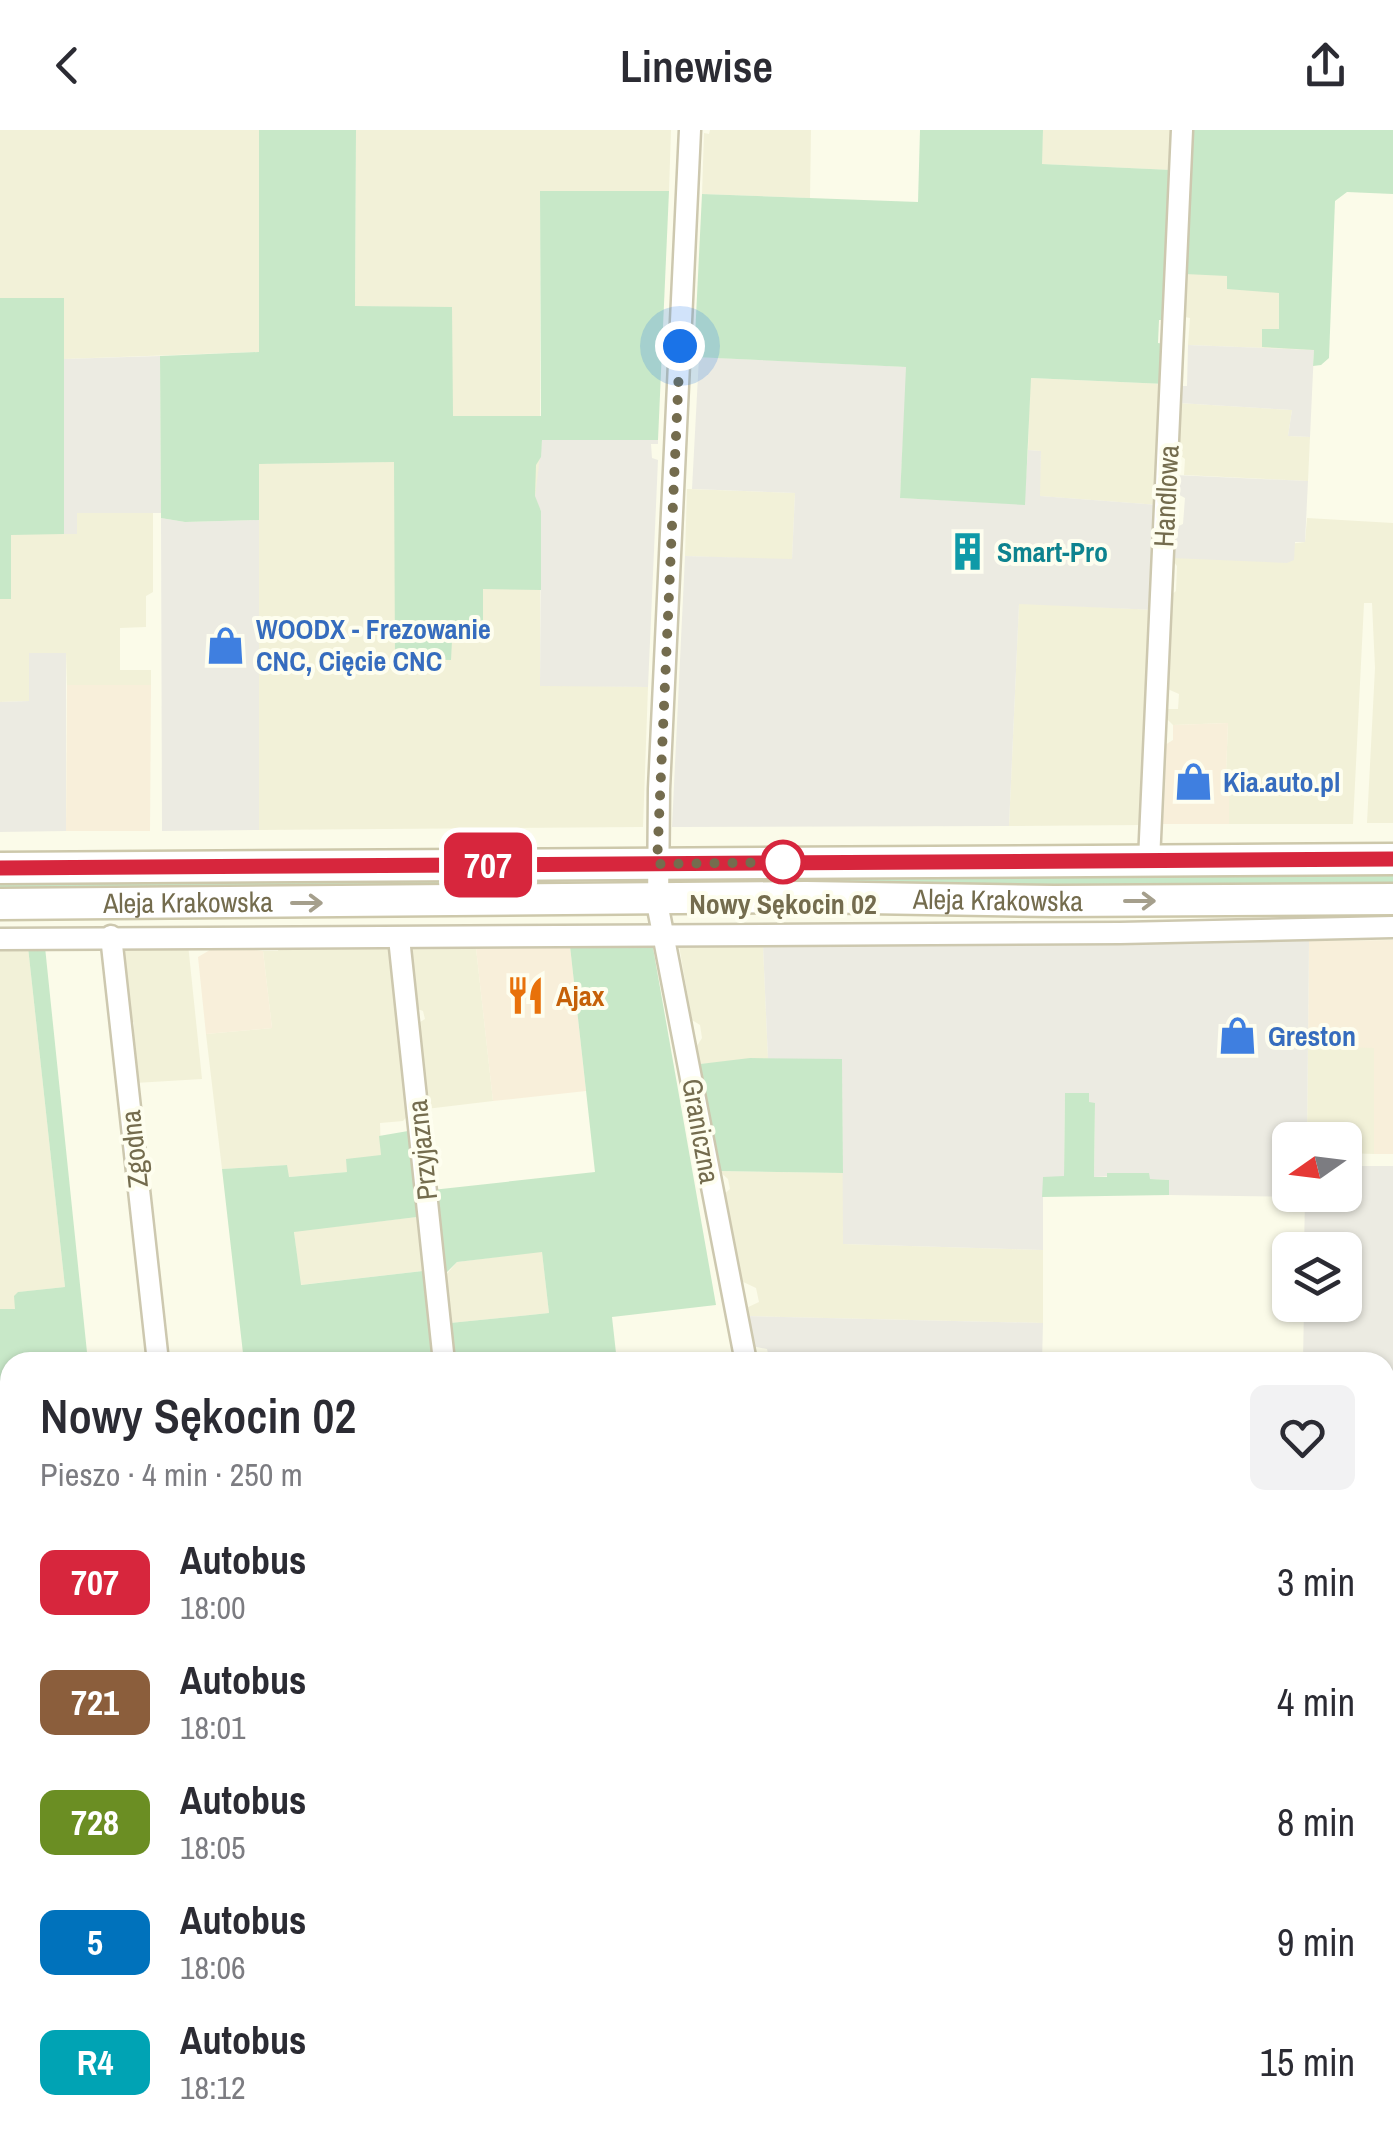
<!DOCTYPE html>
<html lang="pl">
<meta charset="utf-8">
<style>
body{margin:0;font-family:"Archivo Narrow",sans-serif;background:#f2f2f3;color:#2b2b33;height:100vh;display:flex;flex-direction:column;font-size:38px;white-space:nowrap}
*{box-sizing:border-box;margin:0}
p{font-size:32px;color:#7c7c81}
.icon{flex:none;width:55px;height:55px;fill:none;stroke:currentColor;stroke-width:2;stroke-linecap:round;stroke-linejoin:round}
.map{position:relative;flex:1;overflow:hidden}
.panel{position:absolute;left:0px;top:1222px;width:1395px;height:792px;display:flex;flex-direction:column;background:#fff;border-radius:30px 30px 0 0;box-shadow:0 2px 8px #0004}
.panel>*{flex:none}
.badge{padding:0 20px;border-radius:15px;font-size:35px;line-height:65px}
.needle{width:65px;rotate:256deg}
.buttons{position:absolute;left:1272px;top:992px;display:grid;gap:20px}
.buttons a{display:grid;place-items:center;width:90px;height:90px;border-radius:15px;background:#fff;box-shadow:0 2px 8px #0004;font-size:50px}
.you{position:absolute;width:50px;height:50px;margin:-25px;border:8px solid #fff;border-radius:50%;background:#1a73e8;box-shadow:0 0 0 15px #1a73e833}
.map>.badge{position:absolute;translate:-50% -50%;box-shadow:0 0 0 5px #fff}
.round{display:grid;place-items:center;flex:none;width:105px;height:105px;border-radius:15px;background:#f2f2f3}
.headline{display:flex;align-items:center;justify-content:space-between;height:170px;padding:0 40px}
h1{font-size:48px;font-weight:600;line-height:75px}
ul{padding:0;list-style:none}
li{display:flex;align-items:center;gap:30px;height:120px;padding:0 40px}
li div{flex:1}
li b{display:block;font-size:38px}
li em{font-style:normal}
li .badge{min-width:110px;font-weight:700;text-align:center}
header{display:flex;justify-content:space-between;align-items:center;height:130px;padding:0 40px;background:#fff;font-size:45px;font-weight:600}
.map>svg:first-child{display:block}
</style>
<header><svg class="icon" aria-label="back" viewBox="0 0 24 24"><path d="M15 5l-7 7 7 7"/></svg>Linewise<svg class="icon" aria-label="share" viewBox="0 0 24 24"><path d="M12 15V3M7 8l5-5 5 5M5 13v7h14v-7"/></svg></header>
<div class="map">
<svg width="1393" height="2014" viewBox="0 0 1393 2014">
<rect width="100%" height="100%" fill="#fbfbe9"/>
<g fill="#f2f1d8">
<path d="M 0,0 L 259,0 L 259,222 L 64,229 L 64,168 L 0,168 Z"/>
<path d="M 356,0 L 671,0 L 669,61 L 540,62 L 540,555 L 648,557 L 643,697 L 259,700 L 259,334 L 452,331 L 452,178 L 355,176 Z"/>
<path d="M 710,0 L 811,0 L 810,68 L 702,64 L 704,3 L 709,4 Z"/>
<path d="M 1043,0 L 1174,0 L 1172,40 L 1041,34 Z"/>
<path d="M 1324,39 L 1314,220 L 1188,215 L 1190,188 L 1185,187 L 1185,144 Z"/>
<path d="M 1030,248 L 1165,254 L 1163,298 L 1157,301 L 1156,317 L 1162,320 L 1159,375 L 1039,366 L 1041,321 L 1028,320 Z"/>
<path d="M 1178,273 L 1292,280 L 1288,306 L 1310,307 L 1308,351 L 1184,345 L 1185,329 L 1177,323 Z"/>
<path d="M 687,359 L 795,363 L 792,430 L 685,426 Z"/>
<path d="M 77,383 L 153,383 L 153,462 L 146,466 L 146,497 L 120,498 L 120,540 L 151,540 L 151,555 L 67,555 L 66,523 L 30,523 L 29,571 L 0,572 L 0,469 L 11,469 L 11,404 L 77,403 Z"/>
<path d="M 1307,388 L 1393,393 L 1393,693 L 1367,693 L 1375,538 L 1372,473 L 1364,473 L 1353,694 L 1229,694 L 1229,645 L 1226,643 L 1228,593 L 1173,595 L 1165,587 L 1166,579 L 1178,579 L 1179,564 L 1163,557 L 1168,467 L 1176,461 L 1177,436 L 1171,428 L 1305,412 Z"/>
<path d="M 1019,473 L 1155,480 L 1151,555 L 1145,557 L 1144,574 L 1149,577 L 1143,695 L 1009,696 Z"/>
<path d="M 454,812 L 455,819 L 476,818 L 493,971 L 426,979 L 417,894 L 425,889 L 423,881 L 415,878 L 409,818 L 416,813 Z"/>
<path d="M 120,814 L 188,814 L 202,949 L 135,953 L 130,912 L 134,907 L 134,893 L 127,882 Z"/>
<path d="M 280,814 L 321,814 L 324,817 L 391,814 L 409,984 L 403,991 L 380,993 L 381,1026 L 348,1042 L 288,1047 L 286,1035 L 222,1039 L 206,904 L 272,898 L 263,821 L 278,821 Z"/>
<path d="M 679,816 L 763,816 L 768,929 L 700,934 L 697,916 L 702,908 L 700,895 L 692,890 Z"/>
<path d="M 0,817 L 28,817 L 65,1157 L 19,1162 L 15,1179 L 7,1180 L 0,1179 Z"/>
<path d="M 1308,916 L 1374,917 L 1374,1024 L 1345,1023 L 1345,1010 L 1307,1010 Z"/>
<path d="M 719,1041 L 843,1043 L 843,1114 L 1043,1120 L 1043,1193 L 746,1186 L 744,1179 L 759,1172 L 756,1158 L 739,1150 L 723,1065 L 730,1059 L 728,1049 Z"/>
<path d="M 417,1087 L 423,1141 L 300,1155 L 294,1101 Z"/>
<path d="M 542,1121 L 549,1183 L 450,1193 L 445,1146 L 457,1132 Z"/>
</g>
<g fill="#f8efda">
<path d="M 67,555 L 151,555 L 150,701 L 66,701 Z"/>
<path d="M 1228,593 L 1226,643 L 1229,644 L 1229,694 L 1156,694 L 1160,618 L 1173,610 L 1173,595 Z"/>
<path d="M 1393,810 L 1393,1024 L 1374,1024 L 1374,918 L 1308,916 L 1309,811 Z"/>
<path d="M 248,815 L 250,819 L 263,821 L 272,898 L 206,904 L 198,827 L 215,817 Z"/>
<path d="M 570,816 L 586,961 L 493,971 L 476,818 Z"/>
</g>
<g fill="#ecebe2">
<path d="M 1188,215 L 1314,220 L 1310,307 L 1288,306 L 1292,280 L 1178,273 L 1178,256 L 1187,256 Z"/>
<path d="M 160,226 L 161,383 L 77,383 L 77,404 L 64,404 L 64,229 Z"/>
<path d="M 699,227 L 907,237 L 900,368 L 1024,374 L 1028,320 L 1041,321 L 1040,366 L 1159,375 L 1155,480 L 1019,474 L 1009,696 L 672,697 L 685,426 L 792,429 L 795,363 L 692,359 Z"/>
<path d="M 542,310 L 658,310 L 658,314 L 651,314 L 652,328 L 658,330 L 648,557 L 540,556 L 541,381 L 535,367 Z"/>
<path d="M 1175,345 L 1308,351 L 1305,412 L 1295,412 L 1294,430 L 1287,433 L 1171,428 L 1172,399 L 1183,394 L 1185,368 L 1174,362 Z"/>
<path d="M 161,388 L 185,392 L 259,390 L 259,700 L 162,701 Z"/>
<path d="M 29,523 L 66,523 L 66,701 L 0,702 L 0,572 L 29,571 Z"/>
<path d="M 1309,811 L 1307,1010 L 1290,1010 L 1290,1065 L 1345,1065 L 1345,1036 L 1393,1036 L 1393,1546 L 1385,1546 L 1385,1232 L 1303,1232 L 1304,1175 L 1345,1175 L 1345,1120 L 1304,1120 L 1305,1067 L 1169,1065 L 1169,1050 L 1149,1049 L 1149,1044 L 1094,1047 L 1095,973 L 1088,973 L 1088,963 L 1065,963 L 1064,1047 L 1043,1047 L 1043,1120 L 843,1114 L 842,930 L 768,929 L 763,816 Z"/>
<path d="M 746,1186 L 1043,1193 L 1042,1232 L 770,1232 L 767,1219 L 752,1216 Z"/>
<path d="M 317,2005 L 897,2005 L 899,2014 L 318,2014 Z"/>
</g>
<g fill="#c8e8c8">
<path d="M 259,0 L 356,0 L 355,176 L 452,177 L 453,286 L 541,286 L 540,61 L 669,61 L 658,310 L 542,310 L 541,327 L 536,335 L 535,366 L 541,381 L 541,460 L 483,459 L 483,491 L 453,491 L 451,530 L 395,529 L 394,332 L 259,334 L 259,390 L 185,392 L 161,388 L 160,226 L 259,222 Z"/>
<path d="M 920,0 L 1043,0 L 1042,34 L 1172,40 L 1167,190 L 1159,190 L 1158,213 L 1166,214 L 1165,254 L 1031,248 L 1025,375 L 900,368 L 906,237 L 694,227 L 702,64 L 918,72 Z"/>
<path d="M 1191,0 L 1393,0 L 1393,64 L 1347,62 L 1335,71 L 1329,228 L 1321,235 L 1313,236 L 1314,220 L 1262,217 L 1262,199 L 1279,199 L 1279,163 L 1227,159 L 1227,146 L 1185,144 Z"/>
<path d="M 0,168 L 64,168 L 64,404 L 11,405 L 11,469 L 0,469 Z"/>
<path d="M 1393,740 L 1393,754 L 745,757 L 745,749 L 719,749 L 720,743 Z"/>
<path d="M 0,748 L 478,749 L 414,756 L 0,761 Z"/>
<path d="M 652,812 L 716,1175 L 612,1187 L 617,1232 L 455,1232 L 450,1193 L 549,1183 L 542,1122 L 457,1132 L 442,1147 L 432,1060 L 595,1042 L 570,816 Z"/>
<path d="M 28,817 L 45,817 L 88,1232 L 10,1232 L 10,2005 L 110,2005 L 111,2014 L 0,2014 L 0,1179 L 15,1179 L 14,1166 L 18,1162 L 65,1157 Z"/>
<path d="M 750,928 L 842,929 L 843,1043 L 719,1041 L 700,934 Z"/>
<path d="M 1065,963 L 1089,963 L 1089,972 L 1095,973 L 1094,1047 L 1107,1047 L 1107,1043 L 1149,1043 L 1150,1049 L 1169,1050 L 1169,1065 L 1042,1067 L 1043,1047 L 1064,1046 Z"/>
<path d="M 408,1001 L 417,1087 L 294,1102 L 301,1155 L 423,1141 L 433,1232 L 244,1232 L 222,1039 L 287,1035 L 289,1047 L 347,1042 L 346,1029 L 381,1025 L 379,1006 Z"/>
<rect x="1385" y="1546" width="8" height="280"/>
<path d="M 1385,1857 L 1393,1858 L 1393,2014 L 926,2014 L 924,2005 L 1385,2005 Z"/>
</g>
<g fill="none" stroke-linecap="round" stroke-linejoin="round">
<defs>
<g id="minor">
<path d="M 690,0 L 659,659 L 658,778 L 746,1232"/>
<path d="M 1149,731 L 1182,0"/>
<path d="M 111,806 L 158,1232"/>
<path d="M 399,808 L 444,1232"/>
<path d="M 0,809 L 1120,803 L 1393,797"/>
<path d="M 911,2005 L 912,2014"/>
</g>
<g id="secondary">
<path d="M 0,738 L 1393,729"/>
<path id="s1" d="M 0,774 L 806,767 L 1054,771 L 1393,769"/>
</g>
</defs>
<use href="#minor" stroke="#cdc8af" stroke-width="25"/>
<use href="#secondary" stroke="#cdc8ab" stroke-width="35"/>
<use href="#minor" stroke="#fff" stroke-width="20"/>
<use href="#secondary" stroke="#fff" stroke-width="30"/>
</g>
<defs><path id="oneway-shaft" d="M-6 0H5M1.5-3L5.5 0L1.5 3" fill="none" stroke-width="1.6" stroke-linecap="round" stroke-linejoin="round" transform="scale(2.5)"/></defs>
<g stroke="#a59f8c">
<use href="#oneway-shaft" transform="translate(1140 771)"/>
<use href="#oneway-shaft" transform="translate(307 773)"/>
</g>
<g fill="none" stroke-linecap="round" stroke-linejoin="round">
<defs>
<path id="line" d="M 0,738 L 1393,729"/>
</defs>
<use href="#line" stroke="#fff" stroke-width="22"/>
<use href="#line" stroke="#d7263d" stroke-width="15"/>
<path stroke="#746c4e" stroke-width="10" stroke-dasharray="0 18" d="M 680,216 L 657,734 L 793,732 L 783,732"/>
</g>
<defs>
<symbol id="building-bare" viewBox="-9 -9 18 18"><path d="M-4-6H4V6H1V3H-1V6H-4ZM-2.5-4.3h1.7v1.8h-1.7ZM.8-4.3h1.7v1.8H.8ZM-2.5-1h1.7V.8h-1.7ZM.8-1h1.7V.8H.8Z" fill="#0f9aa8" stroke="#fefeef" stroke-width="2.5" paint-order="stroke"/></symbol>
<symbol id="shop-bare" viewBox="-9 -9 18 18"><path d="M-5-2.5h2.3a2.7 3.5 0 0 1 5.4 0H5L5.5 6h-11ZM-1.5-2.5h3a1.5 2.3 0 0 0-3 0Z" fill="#3f7fe0" stroke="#fefeef" stroke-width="2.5" paint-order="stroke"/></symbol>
<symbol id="restaurant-bare" viewBox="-9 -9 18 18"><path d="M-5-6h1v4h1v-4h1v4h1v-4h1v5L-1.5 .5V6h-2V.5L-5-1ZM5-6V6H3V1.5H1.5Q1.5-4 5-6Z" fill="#e8710a" stroke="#fefeef" stroke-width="2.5" paint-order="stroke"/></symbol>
</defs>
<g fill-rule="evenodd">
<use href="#building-bare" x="940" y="394" width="55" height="55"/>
<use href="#shop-bare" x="198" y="488" width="55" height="55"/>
<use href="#shop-bare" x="1166" y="624" width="55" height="55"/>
<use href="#restaurant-bare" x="498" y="838" width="55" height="55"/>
<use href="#shop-bare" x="1210" y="878" width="55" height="55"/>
</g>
<circle fill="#fff" stroke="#d7263d" stroke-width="5" cx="783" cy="732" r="20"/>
<g text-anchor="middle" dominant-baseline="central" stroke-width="8" stroke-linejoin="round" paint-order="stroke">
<g font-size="28" fill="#746c4e" stroke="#fefeef">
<text transform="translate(1166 366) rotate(-87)">Handlowa</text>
<text stroke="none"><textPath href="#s1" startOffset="998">Aleja Krakowska</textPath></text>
<text stroke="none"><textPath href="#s1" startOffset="188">Aleja Krakowska</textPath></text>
<text transform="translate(701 1001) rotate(80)">Graniczna</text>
<text transform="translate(134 1019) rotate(-96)">Zgodna</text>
<text transform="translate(422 1020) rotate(-96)">Przyjazna</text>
</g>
<g font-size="28" font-weight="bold" fill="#0d838f" stroke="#fefeef" text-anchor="start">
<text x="997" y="422">Smart-Pro</text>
</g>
<g font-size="28" font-weight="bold" fill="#366cbe" stroke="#fefeef" text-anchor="start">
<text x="256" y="499">WOODX - Frezowanie<tspan x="256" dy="32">CNC, Cięcie CNC</tspan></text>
<text x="1223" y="652">Kia.auto.pl</text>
<text x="1268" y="906">Greston</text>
</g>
<g font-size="28" font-weight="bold" fill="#746c4e" stroke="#fefeef">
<text x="783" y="774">Nowy Sękocin 02</text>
</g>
<g font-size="28" font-weight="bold" fill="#c56008" stroke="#fefeef" text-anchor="start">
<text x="556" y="866">Ajax</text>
</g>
</g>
</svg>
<div class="buttons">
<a><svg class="needle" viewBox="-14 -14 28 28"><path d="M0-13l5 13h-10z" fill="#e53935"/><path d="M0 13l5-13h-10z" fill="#7c7c81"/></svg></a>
<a><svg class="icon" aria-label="layers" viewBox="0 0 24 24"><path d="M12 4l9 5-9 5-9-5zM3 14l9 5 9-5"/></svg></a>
</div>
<div class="you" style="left:680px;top:216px"></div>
<b class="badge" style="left:488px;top:735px;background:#d7263d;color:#fff">707</b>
<section class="panel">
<div class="headline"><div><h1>Nowy Sękocin 02</h1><p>Pieszo · 4 min · 250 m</p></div><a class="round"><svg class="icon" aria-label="heart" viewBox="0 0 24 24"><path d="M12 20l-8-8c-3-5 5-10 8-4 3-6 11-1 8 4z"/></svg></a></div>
<ul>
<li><span class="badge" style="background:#d7263d;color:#fff">707</span><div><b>Autobus</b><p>18:00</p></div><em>3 min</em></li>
<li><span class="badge" style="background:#8b5e3c;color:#fff">721</span><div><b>Autobus</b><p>18:01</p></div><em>4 min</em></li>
<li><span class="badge" style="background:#6b8e23;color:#fff">728</span><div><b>Autobus</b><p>18:05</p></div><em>8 min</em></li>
<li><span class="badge" style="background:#0072bc;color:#fff">5</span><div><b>Autobus</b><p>18:06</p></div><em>9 min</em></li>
<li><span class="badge" style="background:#00a3b4;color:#fff">R4</span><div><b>Autobus</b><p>18:12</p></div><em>15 min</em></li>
</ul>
</section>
</div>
